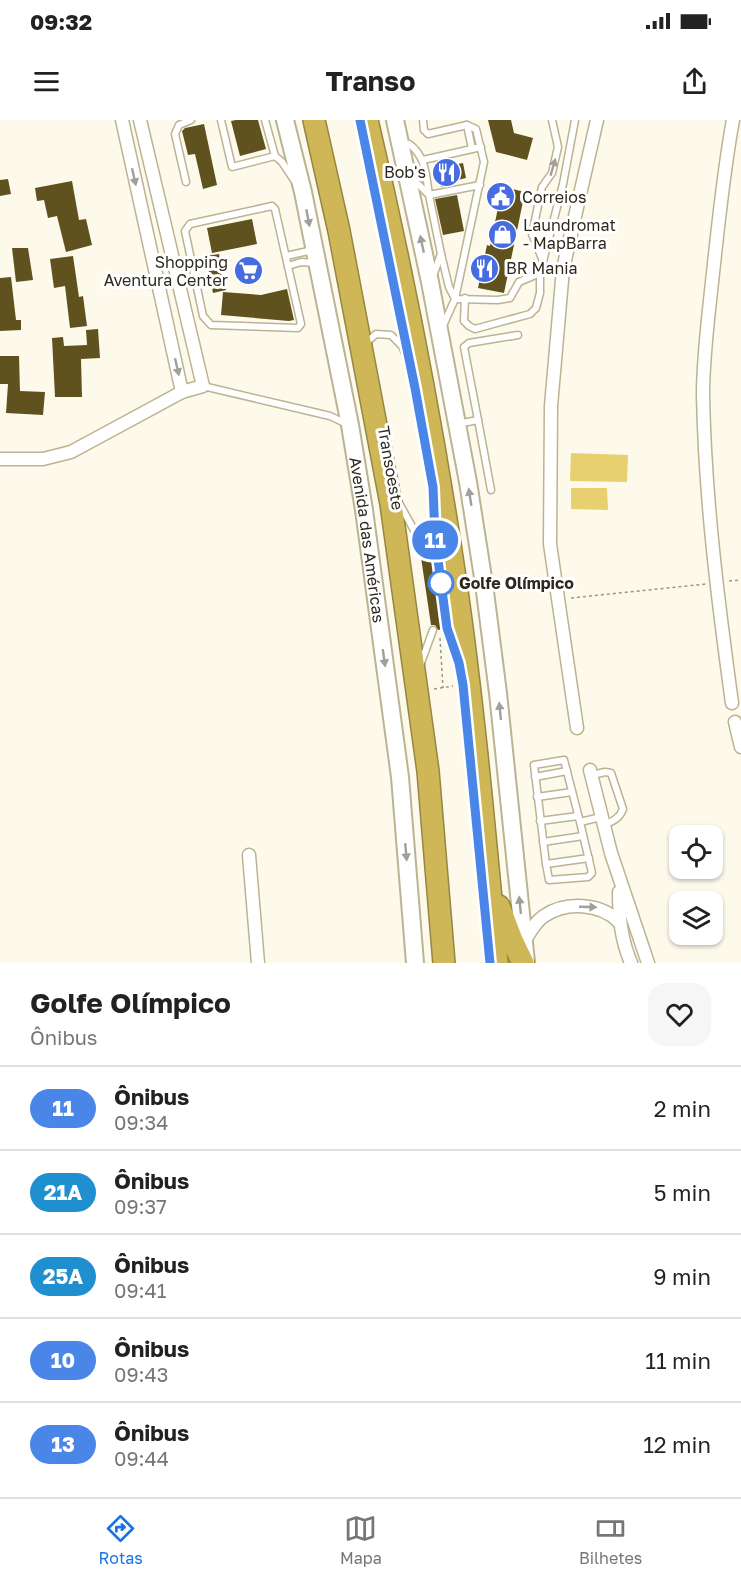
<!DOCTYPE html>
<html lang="pt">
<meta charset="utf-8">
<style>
body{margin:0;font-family:"Golos Text",sans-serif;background:#f6f6f6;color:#222;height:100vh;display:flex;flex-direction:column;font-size:22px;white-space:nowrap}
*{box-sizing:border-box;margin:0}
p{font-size:20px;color:#767676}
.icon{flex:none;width:33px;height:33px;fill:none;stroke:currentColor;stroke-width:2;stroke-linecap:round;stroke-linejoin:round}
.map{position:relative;height:843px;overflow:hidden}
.sheet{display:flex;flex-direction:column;background:#fff;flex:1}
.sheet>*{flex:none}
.badge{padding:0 12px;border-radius:20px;font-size:21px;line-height:39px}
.controls{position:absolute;left:669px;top:705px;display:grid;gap:12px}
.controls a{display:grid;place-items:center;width:54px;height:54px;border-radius:12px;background:#fff;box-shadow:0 2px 4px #0004;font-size:30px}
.map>.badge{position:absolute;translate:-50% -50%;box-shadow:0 0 0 3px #fff}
.round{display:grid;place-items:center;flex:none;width:63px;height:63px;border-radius:18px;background:#f6f6f6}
.overview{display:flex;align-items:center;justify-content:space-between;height:102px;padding:0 30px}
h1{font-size:28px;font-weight:700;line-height:45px}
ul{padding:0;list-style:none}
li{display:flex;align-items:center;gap:18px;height:84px;padding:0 30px;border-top:2px solid #e0e0e0}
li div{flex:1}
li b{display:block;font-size:22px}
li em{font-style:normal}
li .badge{min-width:66px;font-weight:700;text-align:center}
.status{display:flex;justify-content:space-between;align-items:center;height:42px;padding:0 30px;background:#fff;direction:ltr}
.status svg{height:16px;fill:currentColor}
header{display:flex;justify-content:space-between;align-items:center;height:78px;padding:0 30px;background:#fff;font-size:27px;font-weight:700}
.dock{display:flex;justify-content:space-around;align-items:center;height:84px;border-top:2px solid #e0e0e0;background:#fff;font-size:16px;color:#767676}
.dock a{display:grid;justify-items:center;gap:3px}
.dock .current{color:#1a73e8}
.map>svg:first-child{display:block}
</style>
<div class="status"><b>09:32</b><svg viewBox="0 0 49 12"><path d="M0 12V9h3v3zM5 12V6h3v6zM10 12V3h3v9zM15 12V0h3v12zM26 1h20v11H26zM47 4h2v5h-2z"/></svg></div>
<header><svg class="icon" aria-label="menu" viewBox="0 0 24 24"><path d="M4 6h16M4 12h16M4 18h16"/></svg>Transo<svg class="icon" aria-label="share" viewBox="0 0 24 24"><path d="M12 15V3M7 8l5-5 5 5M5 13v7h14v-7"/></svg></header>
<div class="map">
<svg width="741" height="843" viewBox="0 0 741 843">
<rect width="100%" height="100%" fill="#fdfaec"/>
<g fill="#e8d071">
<path d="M 571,333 L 628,335 L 627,362 L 570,361 Z"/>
<path d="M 571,368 L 607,368 L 608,390 L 571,389 Z"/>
</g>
<g fill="#5f521e">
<path d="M 236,0 L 258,0 L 266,29 L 240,36 L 231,1 Z"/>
<path d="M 488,0 L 511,0 L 514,13 L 533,18 L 527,40 L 496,32 Z"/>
<path d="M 204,4 L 217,65 L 203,69 L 195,34 L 188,35 L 182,11 L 185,8 Z"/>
<path d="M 463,43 L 466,58 L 454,61 L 455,65 L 441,67 L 437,48 Z"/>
<path d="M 8,59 L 11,74 L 0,76 L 0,60 Z"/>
<path d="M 72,61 L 79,100 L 86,99 L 92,125 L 66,132 L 57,96 L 48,98 L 44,80 L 37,81 L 35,68 Z"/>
<path d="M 500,66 L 525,72 L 504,173 L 478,168 L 487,125 L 490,126 L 498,88 L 495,87 Z"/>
<path d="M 457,75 L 464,111 L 443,115 L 435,79 Z"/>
<path d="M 252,99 L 257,124 L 212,133 L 207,108 Z"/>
<path d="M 12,128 L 28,128 L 33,160 L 16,162 Z"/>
<path d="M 219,134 L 226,170 L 213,173 L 206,136 Z"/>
<path d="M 73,136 L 79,177 L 83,176 L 87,206 L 70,208 L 65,166 L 54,168 L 50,139 Z"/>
<path d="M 11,157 L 16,200 L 21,200 L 21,210 L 0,211 L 0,158 Z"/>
<path d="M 287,169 L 294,200 L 289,201 L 221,195 L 223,172 L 261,175 Z"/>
<path d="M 98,209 L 100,238 L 81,239 L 82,277 L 55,277 L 52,218 L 63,217 L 64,226 L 87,225 L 86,210 Z"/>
<path d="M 0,236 L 19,236 L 20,271 L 45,272 L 43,295 L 6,293 L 8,264 L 0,264 Z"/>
<path d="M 430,417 L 432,421 L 436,422 L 447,503 L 443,505 L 442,509 L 438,510 L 435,505 L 431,505 L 419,424 L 423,422 L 424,418 Z"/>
</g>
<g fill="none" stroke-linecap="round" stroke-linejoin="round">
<defs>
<g id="lane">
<path d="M 221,0 L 232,47 L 275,36"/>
<path d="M 265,0 L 275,36 L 282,42 L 294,60"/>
<path d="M 423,0 L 424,10 L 428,14 L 467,5 L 476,9 L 484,42 L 455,179 L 442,208"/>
<path d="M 467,5 L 472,29"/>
<path d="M 409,24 C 426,36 426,56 429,75 L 480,65"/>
<path d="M 423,40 L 481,27"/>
<path d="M 411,57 L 429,75 L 441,134 L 433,156"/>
<path d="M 186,62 L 175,14 L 179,5 L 191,0"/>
<path d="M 272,86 L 275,89 L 301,204 L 298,208 L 211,205 L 203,196 L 185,111 L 190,104 Z"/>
<path d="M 441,134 L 449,167 L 455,179 L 498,180 L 510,178 L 519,162 L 540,153"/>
<path d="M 286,136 L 313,130"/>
<path d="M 543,141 L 532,114 L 542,67 L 552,53 L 558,27 L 552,0"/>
<path d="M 288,146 L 301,142 L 316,143"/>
<path d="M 465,178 L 464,201 L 469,206 L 475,209 L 530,194 L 536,188 L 540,173 L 540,153 L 563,64 L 575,0"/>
<path d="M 368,221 L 376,214 L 391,215 L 402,226 L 409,242"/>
<path d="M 203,266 L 330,296 L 347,304"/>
<path d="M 478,300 L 464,227 L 469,223 L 518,215"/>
<path d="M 457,304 L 478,300 L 491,370"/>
<path d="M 433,380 L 435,417"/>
<path d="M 399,383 L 419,419"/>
<path d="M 447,508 L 456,533"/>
<path d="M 421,543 L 433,510"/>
<path d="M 592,655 L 605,652 L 611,653 L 623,689 C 620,698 613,701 604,705"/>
<path d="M 535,657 L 567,651"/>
<path d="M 537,677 L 572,672"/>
<path d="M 540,701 L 578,696"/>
<path d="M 580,702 L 592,753 L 588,757 L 549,760 L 546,744 L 534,645 L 564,640 L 580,702 L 601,697"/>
<path d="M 543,722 L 583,716"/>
<path d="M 546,744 L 589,738"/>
</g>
<g id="street">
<path d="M 122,0 L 182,272"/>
<path d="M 0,339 L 43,339 L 71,332 L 182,272 L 203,266 L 140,0"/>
<path d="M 732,583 C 718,481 705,379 703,275 C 703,238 708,200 712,162 C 718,108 723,54 733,0"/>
<path d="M 735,602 L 741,627"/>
<path d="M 577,608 L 550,424 L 551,286 L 563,149 L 597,0"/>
<path d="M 590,650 L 611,733 L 648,843"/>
<path d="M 249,735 L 258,843"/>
<path d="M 619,772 C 619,798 621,819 631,843"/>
<path d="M 524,822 C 530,812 535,802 544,796 C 566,781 601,783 619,802"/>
</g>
<g id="secondary">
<path id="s1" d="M 285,0 L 303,72 L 350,305 L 364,390 L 400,657 L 415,843"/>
<path d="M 395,0 L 430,162 L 468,362 L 484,464 L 498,573 L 526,842"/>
</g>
<g id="highway">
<path d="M 314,0 L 339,111 L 391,384 L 428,651 L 444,843"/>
<path d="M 367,0 C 403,153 433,308 456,464 C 474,589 485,716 497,843"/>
<path d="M 499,786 L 512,820 L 523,843"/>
</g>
</defs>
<use href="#lane" stroke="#bbb392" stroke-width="9"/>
<use href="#street" stroke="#bbb392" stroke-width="15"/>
<use href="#secondary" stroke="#bbb392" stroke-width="20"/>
<use href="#highway" stroke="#968643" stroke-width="24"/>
<g stroke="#999688" stroke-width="1.5" stroke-dasharray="3 3" stroke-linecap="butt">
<path d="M 729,461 L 741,460"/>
<path d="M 571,478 L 706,464"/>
<path d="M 440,518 L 443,568"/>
<path d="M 434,569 L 453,566"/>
</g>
<use href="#lane" stroke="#fff" stroke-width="6"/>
<use href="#street" stroke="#fff" stroke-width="12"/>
<use href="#secondary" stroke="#fff" stroke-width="16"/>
<use href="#highway" stroke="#cfb758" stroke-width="21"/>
</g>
<defs><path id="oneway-solid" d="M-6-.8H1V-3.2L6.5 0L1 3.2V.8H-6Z" transform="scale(1.5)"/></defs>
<g fill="#a09f99">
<use href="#oneway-solid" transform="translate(553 47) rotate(-74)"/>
<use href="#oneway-solid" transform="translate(134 57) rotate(77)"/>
<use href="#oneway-solid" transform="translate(308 98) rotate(79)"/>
<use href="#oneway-solid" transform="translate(422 124) rotate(-102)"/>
<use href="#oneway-solid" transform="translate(177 247) rotate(77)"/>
<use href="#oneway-solid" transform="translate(470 377) rotate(-99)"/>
<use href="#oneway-solid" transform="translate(384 538) rotate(82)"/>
<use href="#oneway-solid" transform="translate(500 591) rotate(-96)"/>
<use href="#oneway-solid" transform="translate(406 732) rotate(85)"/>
<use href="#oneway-solid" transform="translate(520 785) rotate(-96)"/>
<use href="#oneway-solid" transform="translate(588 787) rotate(2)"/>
</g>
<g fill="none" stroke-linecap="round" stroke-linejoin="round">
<defs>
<path id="line" d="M 360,0 L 415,268 L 433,367 L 435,417 L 447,508 L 459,543 L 463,565 L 490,843"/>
</defs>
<use href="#line" stroke="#fff" stroke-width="14"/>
<use href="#line" stroke="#4a86e8" stroke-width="9"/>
</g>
<defs>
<symbol id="restaurant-disc" viewBox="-11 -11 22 22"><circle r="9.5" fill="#476cdf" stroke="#fff"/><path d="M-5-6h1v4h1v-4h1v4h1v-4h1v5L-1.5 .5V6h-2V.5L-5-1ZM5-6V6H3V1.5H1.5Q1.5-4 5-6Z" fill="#fff"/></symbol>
<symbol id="civic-disc" viewBox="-11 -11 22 22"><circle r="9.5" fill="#476cdf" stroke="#fff"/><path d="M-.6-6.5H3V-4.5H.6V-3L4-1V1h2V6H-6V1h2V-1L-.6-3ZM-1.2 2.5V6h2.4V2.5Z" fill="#fff"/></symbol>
<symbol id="shop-disc" viewBox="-11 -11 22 22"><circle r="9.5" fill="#476cdf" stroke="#fff"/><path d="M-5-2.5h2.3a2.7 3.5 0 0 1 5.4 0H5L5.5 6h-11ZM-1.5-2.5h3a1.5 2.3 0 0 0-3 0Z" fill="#fff"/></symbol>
<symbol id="supermarket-disc" viewBox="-11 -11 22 22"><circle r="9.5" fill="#476cdf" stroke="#fff"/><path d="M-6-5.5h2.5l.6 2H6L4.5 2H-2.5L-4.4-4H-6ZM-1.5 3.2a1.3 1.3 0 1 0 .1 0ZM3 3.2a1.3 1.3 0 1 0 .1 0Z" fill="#fff"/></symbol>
</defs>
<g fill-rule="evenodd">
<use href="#restaurant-disc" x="430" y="36" width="33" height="33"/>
<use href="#civic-disc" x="484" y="60" width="33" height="33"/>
<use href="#shop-disc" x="486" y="98" width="33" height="33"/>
<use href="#restaurant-disc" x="468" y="132" width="33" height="33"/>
<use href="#supermarket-disc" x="232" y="134" width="33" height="33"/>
</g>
<circle fill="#fff" stroke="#4a86e8" stroke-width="3" cx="441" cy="463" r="12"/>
<g text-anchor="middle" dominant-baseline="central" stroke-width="6" stroke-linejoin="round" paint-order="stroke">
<g font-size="16" fill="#2d2a1d" stroke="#fff" text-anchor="start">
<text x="426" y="52" text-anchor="end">Bob's</text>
<text x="522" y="77">Correios</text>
<text x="523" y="105">Laundromat<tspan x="523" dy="18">- MapBarra</tspan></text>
<text x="228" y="142" text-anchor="end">Shopping<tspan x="228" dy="18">Aventura Center</tspan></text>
<text x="506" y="148">BR Mania</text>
</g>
<g font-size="16" fill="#2d2a1d" stroke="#fff">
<text transform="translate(391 348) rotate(80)">Transoeste</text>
<text stroke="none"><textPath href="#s1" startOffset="428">Avenida das Américas</textPath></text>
</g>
<g font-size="16" font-weight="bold" fill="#2d2a1d" stroke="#fff" text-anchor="start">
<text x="459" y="463">Golfe Olímpico</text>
</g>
</g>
</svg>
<div class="controls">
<a><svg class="icon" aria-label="locate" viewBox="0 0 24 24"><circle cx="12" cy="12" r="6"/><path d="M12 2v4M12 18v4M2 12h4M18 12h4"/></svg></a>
<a><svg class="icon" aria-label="layers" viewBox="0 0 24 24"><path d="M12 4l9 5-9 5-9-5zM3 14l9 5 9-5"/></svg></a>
</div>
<b class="badge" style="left:435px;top:420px;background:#4a86e8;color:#fff">11</b>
</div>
<section class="sheet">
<div class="overview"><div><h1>Golfe Olímpico</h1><p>Ônibus</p></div><a class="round"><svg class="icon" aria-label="heart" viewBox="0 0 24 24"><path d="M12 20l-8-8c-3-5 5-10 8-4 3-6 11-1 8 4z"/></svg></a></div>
<ul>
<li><span class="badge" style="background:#4a86e8;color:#fff">11</span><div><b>Ônibus</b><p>09:34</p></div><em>2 min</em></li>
<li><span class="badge" style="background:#1f8fcf;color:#fff">21A</span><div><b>Ônibus</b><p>09:37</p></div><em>5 min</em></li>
<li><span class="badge" style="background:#1f8fcf;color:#fff">25A</span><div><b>Ônibus</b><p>09:41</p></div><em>9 min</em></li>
<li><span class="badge" style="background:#4a86e8;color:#fff">10</span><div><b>Ônibus</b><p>09:43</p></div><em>11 min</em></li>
<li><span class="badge" style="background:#4a86e8;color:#fff">13</span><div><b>Ônibus</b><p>09:44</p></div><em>12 min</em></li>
</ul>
</section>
<nav class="dock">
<a class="current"><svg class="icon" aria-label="directions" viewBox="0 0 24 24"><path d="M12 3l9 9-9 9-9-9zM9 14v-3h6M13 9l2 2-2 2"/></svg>Rotas</a>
<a><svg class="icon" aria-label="map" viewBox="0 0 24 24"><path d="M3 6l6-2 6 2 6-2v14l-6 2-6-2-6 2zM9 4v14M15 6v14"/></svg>Mapa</a>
<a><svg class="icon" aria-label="tickets" viewBox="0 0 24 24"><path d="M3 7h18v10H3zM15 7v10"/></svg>Bilhetes</a>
</nav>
